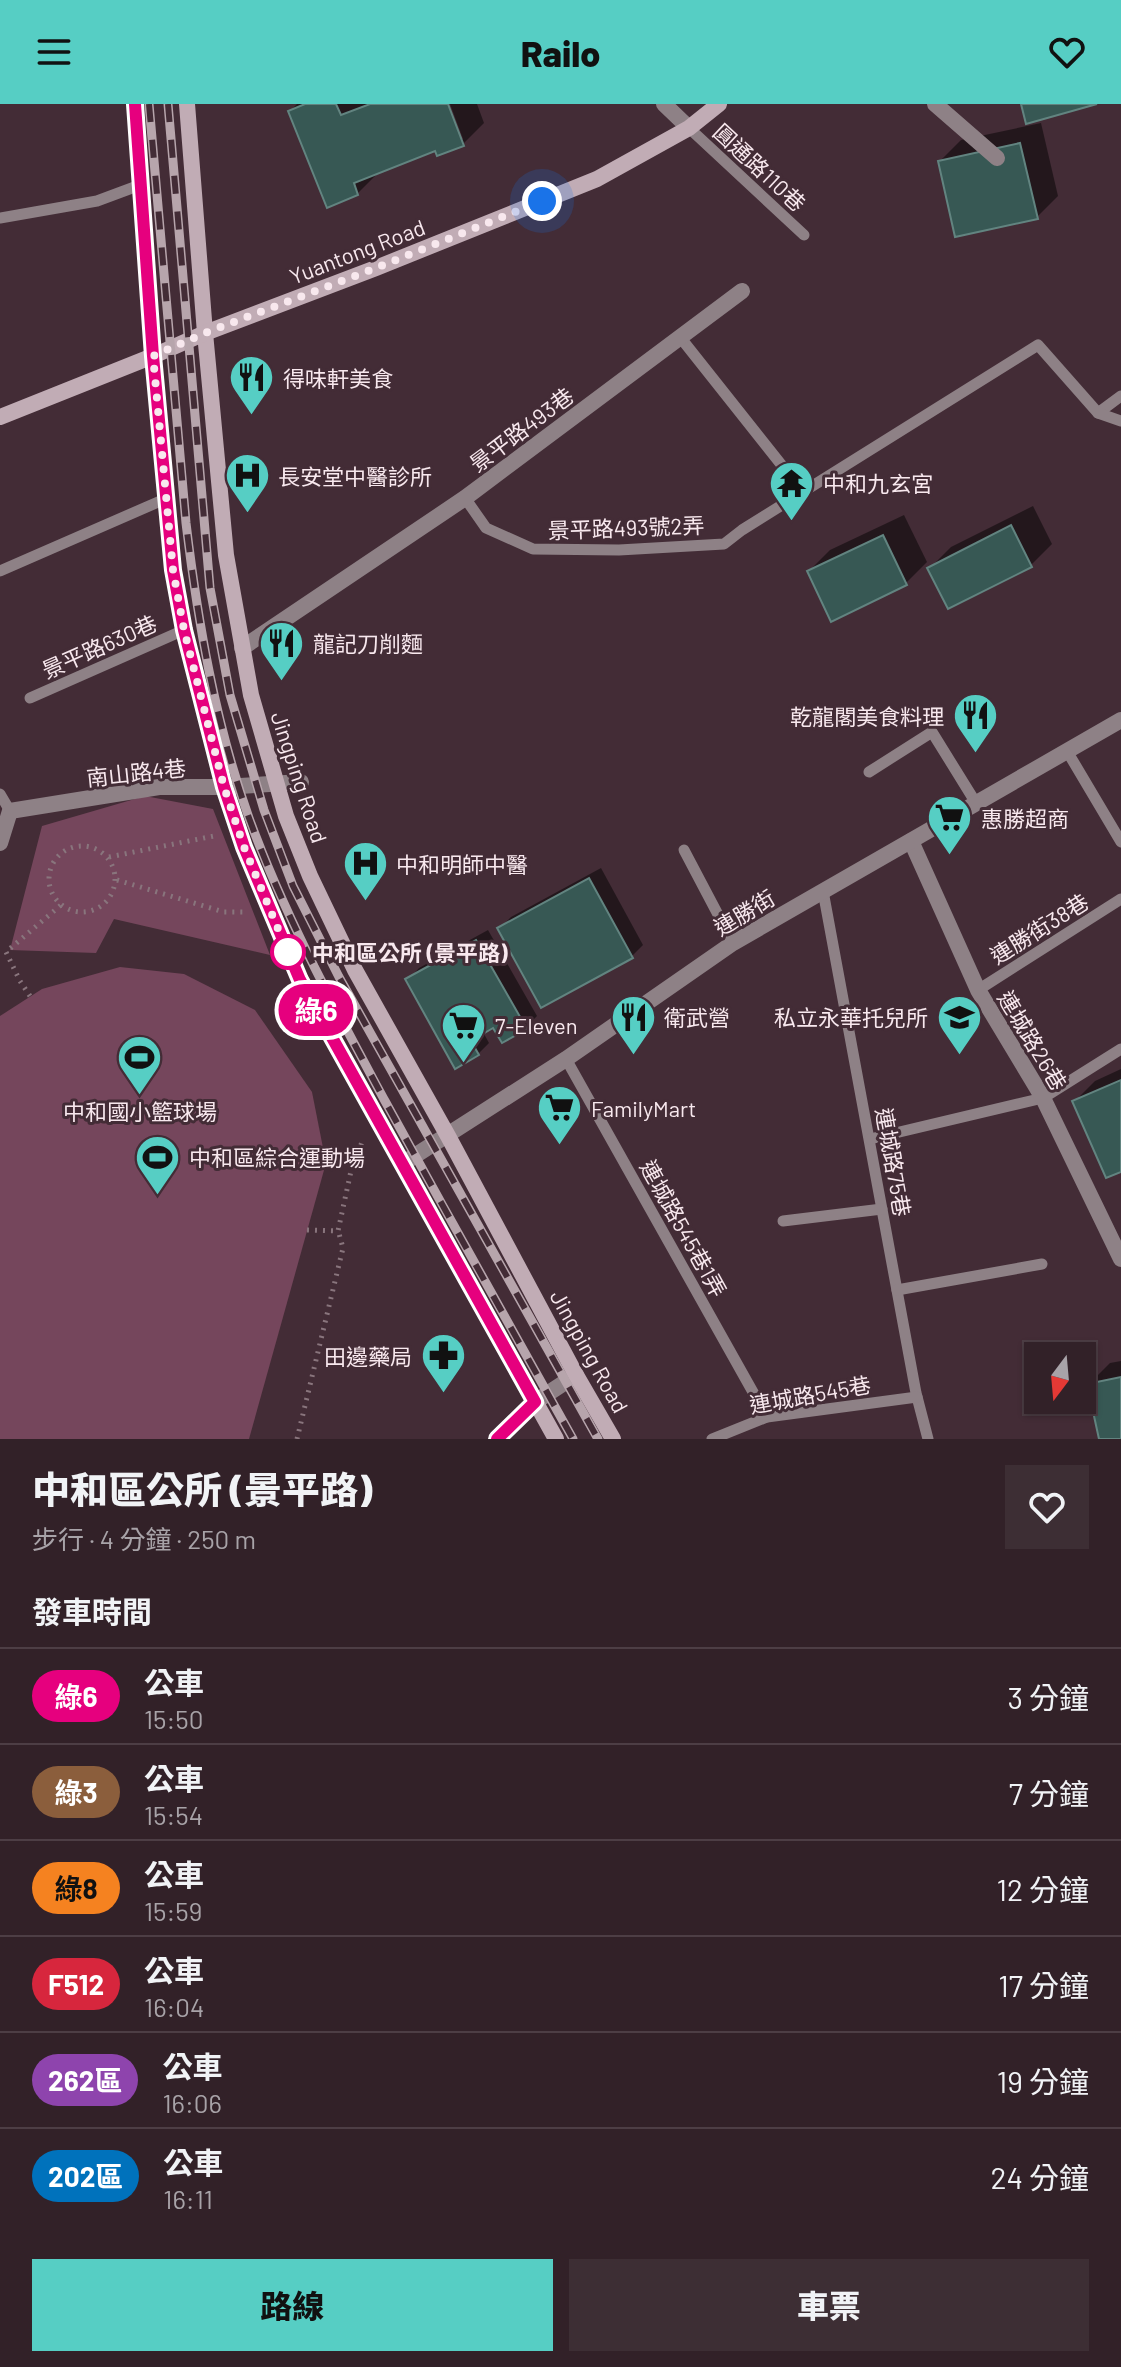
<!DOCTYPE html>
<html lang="zh-TW">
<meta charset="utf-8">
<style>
body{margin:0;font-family:Barlow,"Noto Sans TC",sans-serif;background:#3d2e34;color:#f1f3f6;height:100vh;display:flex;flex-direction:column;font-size:30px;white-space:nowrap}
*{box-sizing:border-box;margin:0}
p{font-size:26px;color:#a8a3a8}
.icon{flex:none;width:44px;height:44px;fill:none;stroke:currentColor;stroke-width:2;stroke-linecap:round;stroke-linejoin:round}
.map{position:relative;height:1335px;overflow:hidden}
.details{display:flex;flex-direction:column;background:#322128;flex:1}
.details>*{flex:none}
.badge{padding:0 16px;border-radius:26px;font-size:28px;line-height:52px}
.needle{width:52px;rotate:196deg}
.fabs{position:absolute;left:1024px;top:1238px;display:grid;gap:16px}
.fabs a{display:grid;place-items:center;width:72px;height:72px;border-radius:0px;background:#322128;box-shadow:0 2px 6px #0004,0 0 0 2px #4d3e45;font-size:40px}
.you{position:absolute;width:40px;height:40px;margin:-20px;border:6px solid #fff;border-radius:50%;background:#1a73e8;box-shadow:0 0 0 12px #1a73e833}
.map>.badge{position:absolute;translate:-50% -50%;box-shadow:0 0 0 4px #fff}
h2{padding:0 32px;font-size:30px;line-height:72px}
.round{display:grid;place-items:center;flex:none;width:84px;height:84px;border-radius:0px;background:#3d2e34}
.head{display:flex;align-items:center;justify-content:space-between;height:136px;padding:0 32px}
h1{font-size:38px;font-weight:800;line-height:60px}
.cta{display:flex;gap:16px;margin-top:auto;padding:16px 32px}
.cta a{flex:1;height:92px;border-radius:0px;background:#56cec4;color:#111;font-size:32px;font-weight:800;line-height:92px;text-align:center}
.cta a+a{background:#3d2e34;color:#f1f3f6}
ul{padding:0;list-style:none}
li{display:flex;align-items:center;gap:24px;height:96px;padding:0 32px;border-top:2px solid #4d3e45}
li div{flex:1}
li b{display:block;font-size:30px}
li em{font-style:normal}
li .badge{min-width:88px;font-weight:700;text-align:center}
header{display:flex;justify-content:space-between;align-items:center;height:104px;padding:0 32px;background:#56cec4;color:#111;font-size:36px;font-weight:800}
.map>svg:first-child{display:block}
</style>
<header><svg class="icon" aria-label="menu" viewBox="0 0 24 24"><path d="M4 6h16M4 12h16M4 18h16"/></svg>Railo<svg class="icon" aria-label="heart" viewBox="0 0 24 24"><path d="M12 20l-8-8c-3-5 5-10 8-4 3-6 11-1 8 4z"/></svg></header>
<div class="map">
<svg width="1121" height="1335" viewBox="0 0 1121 1335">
<rect width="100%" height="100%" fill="#432c36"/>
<g fill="#75465c">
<path d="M 145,692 L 213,705 L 270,851 L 114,815 L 96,849 L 10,846 L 42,722 Z"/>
<path d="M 120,863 L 184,870 L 255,906 L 312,988 L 326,1059 L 249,1335 L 0,1335 L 0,912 L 42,885 Z"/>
</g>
<g fill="#0007">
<path d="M 297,0 L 445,0 L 461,36 L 463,35 L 450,0 L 477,0 L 484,19 L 463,40 L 436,44 L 378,69 L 357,90 L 290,7 Z"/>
<path d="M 1041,19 L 1058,92 L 1037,113 L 940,57 L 961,36 Z"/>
<path d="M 1033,402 L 1052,440 L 1031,461 L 949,502 L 930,464 L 951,443 Z"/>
<path d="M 904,411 L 927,458 L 906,479 L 809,467 L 830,446 Z"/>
<path d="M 601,764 L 643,841 L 632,852 L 542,901 L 499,825 L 511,813 Z"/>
<path d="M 488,826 L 537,912 L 526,923 L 494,922 L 483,928 L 489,939 L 478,950 L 408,876 L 419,864 Z"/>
<path d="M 1121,965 L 1121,1066 L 1074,998 L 1095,977 Z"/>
<path d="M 1121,1257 L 1121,1335 L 1101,1335 L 1089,1280 L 1110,1259 Z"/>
</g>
<g fill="#375854" stroke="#628480" stroke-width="2">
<path d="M 305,0 L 336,0 L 341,11 L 370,0 L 448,0 L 464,42 L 437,52 L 435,47 L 354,79 L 358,91 L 327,104 L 288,7 Z"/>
<path d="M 1021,0 L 1097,0 L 1026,20 Z"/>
<path d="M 1020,39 L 1038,115 L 955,133 L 938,57 Z"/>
<path d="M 1011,421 L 1032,463 L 948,505 L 927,464 Z"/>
<path d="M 883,431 L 907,481 L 831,518 L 807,467 Z"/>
<path d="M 589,774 L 633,854 L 541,904 L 497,824 Z"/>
<path d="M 476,836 L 527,925 L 502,939 L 493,924 L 471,937 L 479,951 L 455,965 L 405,875 Z"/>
<path d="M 1121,976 L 1121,1068 L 1106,1074 L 1072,997 Z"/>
<path d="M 1121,1273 L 1121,1335 L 1099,1335 L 1087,1280 Z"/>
</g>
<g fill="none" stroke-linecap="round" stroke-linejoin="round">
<g stroke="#89757d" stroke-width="5" stroke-dasharray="2 6" stroke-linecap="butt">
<circle cx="82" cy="775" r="33"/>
<path d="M 109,753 L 214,732"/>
<path d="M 117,776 L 224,808 L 244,808"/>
<path d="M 30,892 L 20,877 L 6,848 L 61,801"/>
<path d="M 307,1126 L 338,1127 L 351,1067 L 362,1038"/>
<path d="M 297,1335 L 343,1144 L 338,1126"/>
</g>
<g stroke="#8e8186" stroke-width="11">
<path d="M 689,24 L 804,131"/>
<path d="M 0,114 L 97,97 L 140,81"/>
<path d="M 680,233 L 803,388"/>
<path d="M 1098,309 L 1121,292"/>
<path d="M 465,394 L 486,424 L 533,445 L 619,446 L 724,440 L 742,426 L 1038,241 L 1098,309 L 1121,317"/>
<path d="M 0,467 L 165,395"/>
<path d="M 30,594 L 184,526"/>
<path d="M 1067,647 L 1121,738"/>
<path d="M 869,668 L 932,628 L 976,699"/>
<path d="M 0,690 L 10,707"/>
<path d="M 684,746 L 733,839"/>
<path d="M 823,787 L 916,1289 L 928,1335"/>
<path d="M 978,886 L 1121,795"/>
<path d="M 566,955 L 767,1313"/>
<path d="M 870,1035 L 1043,994 L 1121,945"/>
<path d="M 783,1117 L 882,1105"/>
<path d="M 897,1186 L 1042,1160"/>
<path d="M 712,1335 L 767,1313 L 917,1293"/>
</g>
<g stroke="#8e8186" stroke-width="16">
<path d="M 664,0 L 689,24"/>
<path d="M 935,0 L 997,54"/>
<path d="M 242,544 L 465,394 L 742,187"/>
<path d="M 911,737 L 978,886 L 1043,994 L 1121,1155"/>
<path d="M 0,739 L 10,707 L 159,683 L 224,683 L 301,678"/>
<path d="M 402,1060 L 566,955 L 733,839 L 1121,616"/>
<path d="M 497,1335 L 535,1298 L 576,1271"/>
</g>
<g stroke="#c1acb5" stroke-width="16">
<path d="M 135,0 L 153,252 L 173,466 L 184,526 L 224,683 L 244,743 L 300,876 L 556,1335"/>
<path d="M 187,0 L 205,229 L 226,451 L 251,591 L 286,712 L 310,772 L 355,866 L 448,1032 L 576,1271 L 613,1335"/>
<path d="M 0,313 L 153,252 L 205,229 L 376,164 L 597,75 L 689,24 L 719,0"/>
</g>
<defs>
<g id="rail">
<path d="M 149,0 L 186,419 C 198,519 215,618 249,714 C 285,813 335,904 385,997 C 447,1110 510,1222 573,1335"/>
<path d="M 168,0 L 210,484 L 230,591 L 264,706 L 293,782 L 339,873 L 598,1335"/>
</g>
</defs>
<use href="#rail" stroke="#b7a5ac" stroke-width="9"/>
<use href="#rail" stroke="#432c36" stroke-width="6" stroke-dasharray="18" stroke-linecap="butt"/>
</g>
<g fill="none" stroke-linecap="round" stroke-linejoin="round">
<defs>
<path id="line" d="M 135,0 L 153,252 L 173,466 L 184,526 L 224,683 L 244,743 L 300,876 L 535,1298 L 497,1335"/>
</defs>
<use href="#line" stroke="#fff" stroke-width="18"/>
<use href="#line" stroke="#e6007e" stroke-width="12"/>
<path stroke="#f8e8ee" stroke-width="8" stroke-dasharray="0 14.4" d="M 288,848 L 291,856 L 244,743 L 224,683 L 184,526 L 173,466 L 153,252 L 205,229 L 376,164 L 542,97"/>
</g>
<defs>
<symbol id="restaurant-pin" viewBox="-11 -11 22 30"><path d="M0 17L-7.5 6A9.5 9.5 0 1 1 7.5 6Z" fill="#56cec4" stroke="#432c36"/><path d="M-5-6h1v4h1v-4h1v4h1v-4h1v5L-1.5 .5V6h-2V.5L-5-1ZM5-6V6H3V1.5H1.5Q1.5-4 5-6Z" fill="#111"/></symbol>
<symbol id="hospital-pin" viewBox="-11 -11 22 30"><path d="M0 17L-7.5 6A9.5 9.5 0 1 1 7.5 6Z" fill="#56cec4" stroke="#432c36"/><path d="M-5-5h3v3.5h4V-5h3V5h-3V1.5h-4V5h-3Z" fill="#111"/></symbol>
<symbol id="temple-pin" viewBox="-11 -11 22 30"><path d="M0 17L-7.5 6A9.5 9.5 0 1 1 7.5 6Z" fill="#56cec4" stroke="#432c36"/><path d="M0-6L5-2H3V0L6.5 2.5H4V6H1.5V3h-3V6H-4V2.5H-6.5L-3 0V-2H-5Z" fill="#111"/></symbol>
<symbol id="supermarket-pin" viewBox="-11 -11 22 30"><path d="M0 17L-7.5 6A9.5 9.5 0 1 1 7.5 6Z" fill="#56cec4" stroke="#432c36"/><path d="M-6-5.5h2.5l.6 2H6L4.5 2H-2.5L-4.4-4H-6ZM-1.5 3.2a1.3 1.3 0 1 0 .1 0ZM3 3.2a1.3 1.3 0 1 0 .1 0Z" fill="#111"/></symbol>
<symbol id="school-pin" viewBox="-11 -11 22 30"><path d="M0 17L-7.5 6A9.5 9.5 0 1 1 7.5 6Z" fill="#56cec4" stroke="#432c36"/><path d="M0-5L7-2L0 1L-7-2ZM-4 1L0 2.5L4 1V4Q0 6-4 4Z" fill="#111"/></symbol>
<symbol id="stadium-pin" viewBox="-11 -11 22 30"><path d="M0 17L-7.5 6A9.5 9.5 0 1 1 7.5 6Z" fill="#56cec4" stroke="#432c36"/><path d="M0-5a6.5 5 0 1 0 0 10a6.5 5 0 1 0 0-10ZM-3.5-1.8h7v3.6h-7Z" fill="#111"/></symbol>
<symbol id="pharmacy-pin" viewBox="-11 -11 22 30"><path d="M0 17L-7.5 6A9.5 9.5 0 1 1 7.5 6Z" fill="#56cec4" stroke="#432c36"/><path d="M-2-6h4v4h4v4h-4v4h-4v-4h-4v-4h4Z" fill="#111"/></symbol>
</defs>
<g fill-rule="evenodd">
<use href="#restaurant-pin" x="226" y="248" width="51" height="69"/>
<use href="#hospital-pin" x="222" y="346" width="51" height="69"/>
<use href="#temple-pin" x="766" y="354" width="51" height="69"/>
<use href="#restaurant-pin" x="256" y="514" width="51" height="69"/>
<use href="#restaurant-pin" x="950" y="586" width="51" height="69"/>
<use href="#supermarket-pin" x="924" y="688" width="51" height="69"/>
<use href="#hospital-pin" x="340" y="734" width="51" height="69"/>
<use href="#restaurant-pin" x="608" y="888" width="51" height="69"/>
<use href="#school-pin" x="934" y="888" width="51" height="69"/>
<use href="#supermarket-pin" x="438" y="896" width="51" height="69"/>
<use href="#stadium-pin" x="114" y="928" width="51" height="69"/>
<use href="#supermarket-pin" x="534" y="978" width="51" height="69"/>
<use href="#stadium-pin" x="132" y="1028" width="51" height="69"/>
<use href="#pharmacy-pin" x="418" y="1226" width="51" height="69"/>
</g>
<circle fill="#fff" stroke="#e6007e" stroke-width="4" cx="288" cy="848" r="16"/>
<g text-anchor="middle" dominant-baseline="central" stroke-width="6" stroke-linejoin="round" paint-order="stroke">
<g font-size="22" fill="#f8e8ee" stroke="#432c36">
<text transform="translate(760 63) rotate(43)">圓通路110巷</text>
<text transform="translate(357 147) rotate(-21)">Yuantong Road</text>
<text transform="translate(521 325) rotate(-37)">景平路493巷</text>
<text transform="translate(626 423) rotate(-2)">景平路493號2弄</text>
<text transform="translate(99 542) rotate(-24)">景平路630巷</text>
<text transform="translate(136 668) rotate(-6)">南山路4巷</text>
<text transform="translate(300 673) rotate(72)">Jingping Road</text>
<text transform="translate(744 808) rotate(-31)">連勝街</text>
<text transform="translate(1039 824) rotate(-32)">連勝街38巷</text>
<text transform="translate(1033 936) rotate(59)">連城路26巷</text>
<text transform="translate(894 1058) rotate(80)">連城路75巷</text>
<text transform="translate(684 1124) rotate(61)">連城路545巷1弄</text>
<text transform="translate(590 1247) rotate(61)">Jingping Road</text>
<text transform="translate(810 1290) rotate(-10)">連城路545巷</text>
</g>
<g font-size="22" fill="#f8e8ee" stroke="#432c36" text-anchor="start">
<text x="283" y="274">得味軒美食</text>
<text x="278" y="372">長安堂中醫診所</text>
<text x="823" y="379">中和九玄宮</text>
<text x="313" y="539">龍記刀削麵</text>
<text x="944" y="612" text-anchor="end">乾龍閣美食料理</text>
<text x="981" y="714">惠勝超商</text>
<text x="396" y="760">中和明師中醫</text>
<text x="664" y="913">衛武營</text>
<text x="928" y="913" text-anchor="end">私立永華托兒所</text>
<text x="495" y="921">7-Eleven</text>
<text x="591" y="1004">FamilyMart</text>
<text x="140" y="1007" text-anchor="middle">中和國小籃球場</text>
<text x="189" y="1053">中和區綜合運動場</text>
<text x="412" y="1252" text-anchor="end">田邊藥局</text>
</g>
<g font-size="22" font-weight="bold" fill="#f8e8ee" stroke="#432c36" text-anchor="start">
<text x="312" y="848">中和區公所 (景平路)</text>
</g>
</g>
</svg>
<div class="fabs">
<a><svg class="needle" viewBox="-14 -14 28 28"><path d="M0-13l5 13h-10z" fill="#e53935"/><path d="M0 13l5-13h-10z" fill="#a8a3a8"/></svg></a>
</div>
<div class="you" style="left:542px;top:97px"></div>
<b class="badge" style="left:316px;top:906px;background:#e6007e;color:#fff">綠6</b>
</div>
<section class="details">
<div class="head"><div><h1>中和區公所 (景平路)</h1><p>步行 · 4 分鐘 · 250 m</p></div><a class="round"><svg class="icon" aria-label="heart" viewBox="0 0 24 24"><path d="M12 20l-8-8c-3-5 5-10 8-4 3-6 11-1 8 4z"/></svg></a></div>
<h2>發車時間</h2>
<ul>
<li><span class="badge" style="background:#e6007e;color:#fff">綠6</span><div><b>公車</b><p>15:50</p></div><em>3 分鐘</em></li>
<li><span class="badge" style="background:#8b5e3c;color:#fff">綠3</span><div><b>公車</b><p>15:54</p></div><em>7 分鐘</em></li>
<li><span class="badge" style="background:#f58220;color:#111">綠8</span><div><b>公車</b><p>15:59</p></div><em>12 分鐘</em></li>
<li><span class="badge" style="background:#d7263d;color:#fff">F512</span><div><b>公車</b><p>16:04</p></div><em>17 分鐘</em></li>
<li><span class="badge" style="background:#8e44ad;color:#fff">262區</span><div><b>公車</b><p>16:06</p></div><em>19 分鐘</em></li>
<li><span class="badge" style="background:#0072bc;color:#fff">202區</span><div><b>公車</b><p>16:11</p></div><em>24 分鐘</em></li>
</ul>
<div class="cta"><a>路線</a><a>車票</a></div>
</section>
